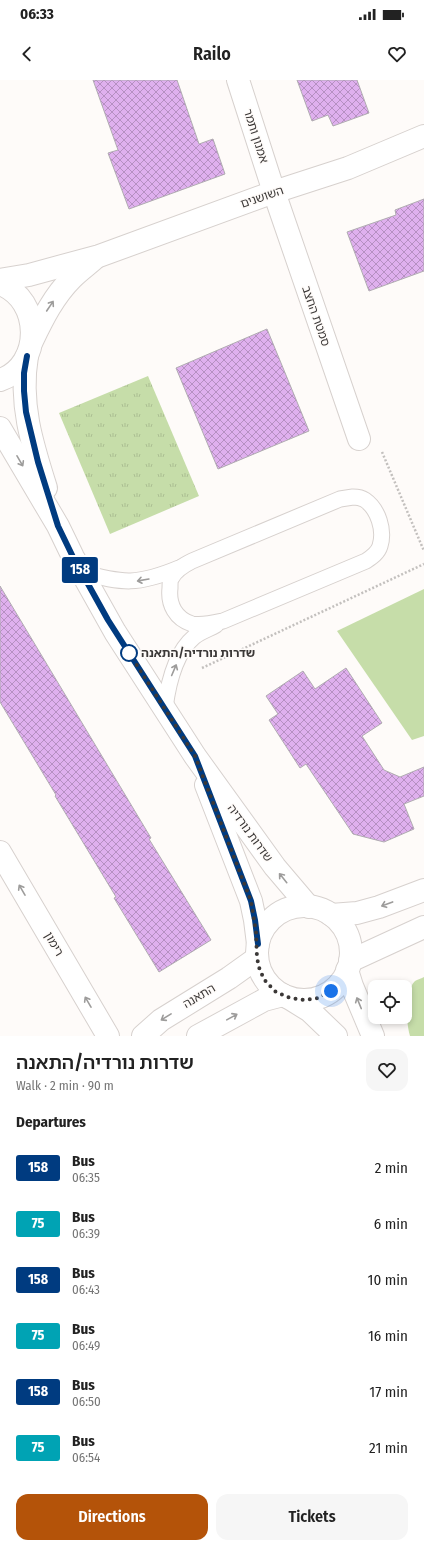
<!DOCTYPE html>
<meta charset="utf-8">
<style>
body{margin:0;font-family:"Fira Sans Condensed","Noto Sans Hebrew",sans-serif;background:#f6f6f6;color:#222;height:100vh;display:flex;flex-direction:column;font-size:15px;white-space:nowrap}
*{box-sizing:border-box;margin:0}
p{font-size:13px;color:#767676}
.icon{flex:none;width:22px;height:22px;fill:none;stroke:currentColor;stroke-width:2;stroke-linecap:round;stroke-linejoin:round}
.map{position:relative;height:956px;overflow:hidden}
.details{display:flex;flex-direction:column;background:#fff;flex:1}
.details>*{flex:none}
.badge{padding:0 8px;border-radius:3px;font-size:14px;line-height:26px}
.tools{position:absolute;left:368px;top:900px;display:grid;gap:8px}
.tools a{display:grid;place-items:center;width:44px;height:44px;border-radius:8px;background:#fff;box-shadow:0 2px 6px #0003;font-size:20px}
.you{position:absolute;width:20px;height:20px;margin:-10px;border:3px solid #fff;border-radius:50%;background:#1a73e8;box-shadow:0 0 0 6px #1a73e833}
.map>.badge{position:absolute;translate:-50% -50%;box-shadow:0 0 0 2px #fff}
h2{padding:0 16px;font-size:15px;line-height:36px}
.round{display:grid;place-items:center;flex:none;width:42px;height:42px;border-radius:12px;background:#f6f6f6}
.headline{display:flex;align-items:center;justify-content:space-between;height:68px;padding:0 16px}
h1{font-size:19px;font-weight:600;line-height:30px}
.action{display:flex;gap:8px;margin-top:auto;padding:8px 16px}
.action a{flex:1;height:46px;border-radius:12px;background:#b45309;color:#fff;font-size:16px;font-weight:600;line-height:46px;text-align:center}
.action a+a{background:#f6f6f6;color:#222}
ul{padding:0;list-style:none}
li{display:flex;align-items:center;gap:12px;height:56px;padding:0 16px}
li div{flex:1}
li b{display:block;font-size:15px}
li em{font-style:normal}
li .badge{min-width:44px;font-weight:700;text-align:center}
.status{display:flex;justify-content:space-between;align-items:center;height:28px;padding:0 20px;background:#fff;direction:ltr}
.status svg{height:11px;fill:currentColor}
header{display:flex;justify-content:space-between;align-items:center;height:52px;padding:0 16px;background:#fff;font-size:18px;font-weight:600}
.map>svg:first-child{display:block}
</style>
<div class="status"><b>06:33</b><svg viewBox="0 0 49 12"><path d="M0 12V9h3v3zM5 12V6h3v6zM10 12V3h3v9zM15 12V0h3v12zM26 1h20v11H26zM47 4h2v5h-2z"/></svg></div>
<header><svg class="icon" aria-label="back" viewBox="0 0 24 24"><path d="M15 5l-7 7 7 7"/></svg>Railo<svg class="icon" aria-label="heart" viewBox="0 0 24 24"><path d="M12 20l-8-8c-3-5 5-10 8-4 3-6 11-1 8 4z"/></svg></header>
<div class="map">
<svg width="424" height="956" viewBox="0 0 424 956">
<defs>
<pattern id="grass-tufts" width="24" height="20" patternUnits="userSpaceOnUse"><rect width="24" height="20" fill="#c6dda9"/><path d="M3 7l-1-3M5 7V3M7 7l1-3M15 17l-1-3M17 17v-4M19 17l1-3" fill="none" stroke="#abbe92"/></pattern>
<pattern id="building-cross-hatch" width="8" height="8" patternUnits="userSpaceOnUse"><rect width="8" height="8" fill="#dfb0ee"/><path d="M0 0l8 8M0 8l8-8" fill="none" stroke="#b690c2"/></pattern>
</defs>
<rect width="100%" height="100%" fill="#fefbf9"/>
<path fill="url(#grass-tufts)" d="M 148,296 L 199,416 L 110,454 L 59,333 Z"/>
<g fill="#c6dda9">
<path d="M 424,509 L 424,656 L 412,660 L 337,551 Z"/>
<path d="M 424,897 L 424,956 L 410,956 C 406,943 404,912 415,901 C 417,900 422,898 424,897 Z"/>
</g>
<g fill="url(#building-cross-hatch)" stroke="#b0acb1">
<path d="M 93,0 L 177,0 L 199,64 L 213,59 L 225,94 L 129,129 L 108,73 L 118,70 Z"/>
<path d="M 297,0 L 357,0 L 369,33 L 333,46 L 328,35 L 312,41 Z"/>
<path d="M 424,119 L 424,191 L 369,211 L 347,152 L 396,135 L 395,130 Z"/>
<path d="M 267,249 L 309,351 L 218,389 L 176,288 Z"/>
<path d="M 0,506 L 151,758 L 149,759 L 211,860 L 159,892 L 114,818 L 116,817 L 55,716 L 56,715 L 0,622 Z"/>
<path d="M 346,588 L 382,643 L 362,656 L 384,690 L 400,697 L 424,687 L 424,716 L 404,724 L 414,749 L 384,762 L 353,754 L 306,684 L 300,688 L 269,640 L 278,634 L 266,616 L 303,591 L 315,609 Z"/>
</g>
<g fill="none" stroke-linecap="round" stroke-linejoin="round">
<defs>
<g id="lane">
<path d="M 353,417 C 356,417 362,418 365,420 C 378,429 385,450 380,466 C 378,473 372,477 366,481 L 223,541 C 214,543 202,546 192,544 C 176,539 168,525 170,508 C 170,505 170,501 171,499 C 175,490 184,485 192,481 L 340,419 Z"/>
<path d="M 81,492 C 123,504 138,505 179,488"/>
<path d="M 165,628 C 168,605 175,573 194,557 C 200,552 209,549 216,545"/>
</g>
<g id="street">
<path d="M 238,0 L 274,112 L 359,359"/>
<path d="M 0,200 L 29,195 L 99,176 L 274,112 L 348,88 L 424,56"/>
<path d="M 32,261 C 43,238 54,216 72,198 C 78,192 86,186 93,180"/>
<path d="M 0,772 L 108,956"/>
<path d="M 331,835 L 357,833 L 379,827 L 424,810"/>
<path d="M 350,881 L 424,847"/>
<path d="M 143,956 L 161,940 L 229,898 L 257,878"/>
<path d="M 198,956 L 264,920 L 283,915"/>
</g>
<g id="secondary">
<path d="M 0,204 C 42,219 43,286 0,300"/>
<path d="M 27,276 C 19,323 32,364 46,408"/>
<path d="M 0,348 L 58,446 L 73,477 L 115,552 L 195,676 L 275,787 L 309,827"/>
<path d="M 206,705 L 251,821 L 255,840 L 258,864"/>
<circle cx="304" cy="873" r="47"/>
<path d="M 347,890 L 352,906 L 373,956"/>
<path d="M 289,918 L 310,931 L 336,956"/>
</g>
</defs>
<use href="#lane" stroke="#d7d1ce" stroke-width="17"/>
<use href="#street" stroke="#d7d1ce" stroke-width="24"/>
<use href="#secondary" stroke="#d7d1ce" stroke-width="24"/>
<g stroke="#c3c0be" stroke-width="2.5" stroke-dasharray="2 2" stroke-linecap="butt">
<path d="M 382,372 L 424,471"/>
<path d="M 202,588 L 424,484"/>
</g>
<use href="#lane" stroke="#fff" stroke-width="15"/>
<use href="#street" stroke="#fff" stroke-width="22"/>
<use href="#secondary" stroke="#fff" stroke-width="22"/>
</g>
<defs><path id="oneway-shaft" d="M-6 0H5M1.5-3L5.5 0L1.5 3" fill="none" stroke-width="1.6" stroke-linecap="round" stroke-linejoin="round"/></defs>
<g stroke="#9d9c9b">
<use href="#oneway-shaft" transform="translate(50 226) rotate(-56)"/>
<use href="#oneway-shaft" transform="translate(20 381) rotate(60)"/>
<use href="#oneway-shaft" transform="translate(143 500) rotate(170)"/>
<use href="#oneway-shaft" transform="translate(174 590) rotate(-67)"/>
<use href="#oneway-shaft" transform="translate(283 798) rotate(-129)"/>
<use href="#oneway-shaft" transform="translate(22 810) rotate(-120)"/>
<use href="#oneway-shaft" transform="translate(387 824) rotate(160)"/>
<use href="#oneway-shaft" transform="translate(88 922) rotate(-120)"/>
<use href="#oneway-shaft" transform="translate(359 923) rotate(-112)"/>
<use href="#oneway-shaft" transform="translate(166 937) rotate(148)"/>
<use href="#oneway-shaft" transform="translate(232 937) rotate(-29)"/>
</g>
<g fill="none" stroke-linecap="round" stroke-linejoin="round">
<defs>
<path id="line" d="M 27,276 L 24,293 L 24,311 L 26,332 L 38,382 L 58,446 L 73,477 L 108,540 L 195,676 L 251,821 L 255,840 L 258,864"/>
</defs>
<use href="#line" stroke="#fff" stroke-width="9"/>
<use href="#line" stroke="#003b80" stroke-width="6"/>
<path stroke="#3b3837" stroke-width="4" stroke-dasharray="0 7.2" d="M 129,573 L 195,676 L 251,821 L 256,852 L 257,878 L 260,891 L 266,902 L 276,912 L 290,918 L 304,920 L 318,918 L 331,911"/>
</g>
<circle fill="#fff" stroke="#003b80" stroke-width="2" cx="129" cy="573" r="8"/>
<g text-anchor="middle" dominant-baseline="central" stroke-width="3" stroke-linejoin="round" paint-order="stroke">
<g font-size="12" fill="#3b3837" stroke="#fefbf9">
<text transform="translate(256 56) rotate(72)">אמנון ותמר</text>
<text transform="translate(262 117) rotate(-19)">השושנים</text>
<text transform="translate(316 236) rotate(71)">סמטת החצב</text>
<text transform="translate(250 753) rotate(54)">שדרות נורדיה</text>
<text transform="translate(54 864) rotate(60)">רימון</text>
<text transform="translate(199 916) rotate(-31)">התאנה</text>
</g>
<g font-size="12" font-weight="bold" fill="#3b3837" stroke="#fefbf9" text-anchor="start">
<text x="141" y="573">שדרות נורדיה/התאנה</text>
</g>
</g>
</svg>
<div class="tools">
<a><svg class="icon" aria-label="locate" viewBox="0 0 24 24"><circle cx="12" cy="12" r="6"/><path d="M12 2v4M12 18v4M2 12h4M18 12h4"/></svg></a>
</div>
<div class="you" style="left:331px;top:911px"></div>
<b class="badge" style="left:80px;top:490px;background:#003b80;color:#fff">158</b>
</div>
<section class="details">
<div class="headline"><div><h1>שדרות נורדיה/התאנה</h1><p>Walk · 2 min · 90 m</p></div><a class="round"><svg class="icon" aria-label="heart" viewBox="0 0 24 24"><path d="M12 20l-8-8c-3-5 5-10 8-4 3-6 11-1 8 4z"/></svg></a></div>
<h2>Departures</h2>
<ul>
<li><span class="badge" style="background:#003b80;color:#fff">158</span><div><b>Bus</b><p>06:35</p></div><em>2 min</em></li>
<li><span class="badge" style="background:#00a3b4;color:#fff">75</span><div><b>Bus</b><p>06:39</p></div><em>6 min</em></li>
<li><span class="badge" style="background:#003b80;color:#fff">158</span><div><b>Bus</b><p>06:43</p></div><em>10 min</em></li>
<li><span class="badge" style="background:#00a3b4;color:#fff">75</span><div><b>Bus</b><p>06:49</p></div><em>16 min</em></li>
<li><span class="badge" style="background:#003b80;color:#fff">158</span><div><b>Bus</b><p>06:50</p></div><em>17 min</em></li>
<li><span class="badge" style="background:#00a3b4;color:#fff">75</span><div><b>Bus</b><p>06:54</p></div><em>21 min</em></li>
</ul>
<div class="action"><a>Directions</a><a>Tickets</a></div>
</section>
